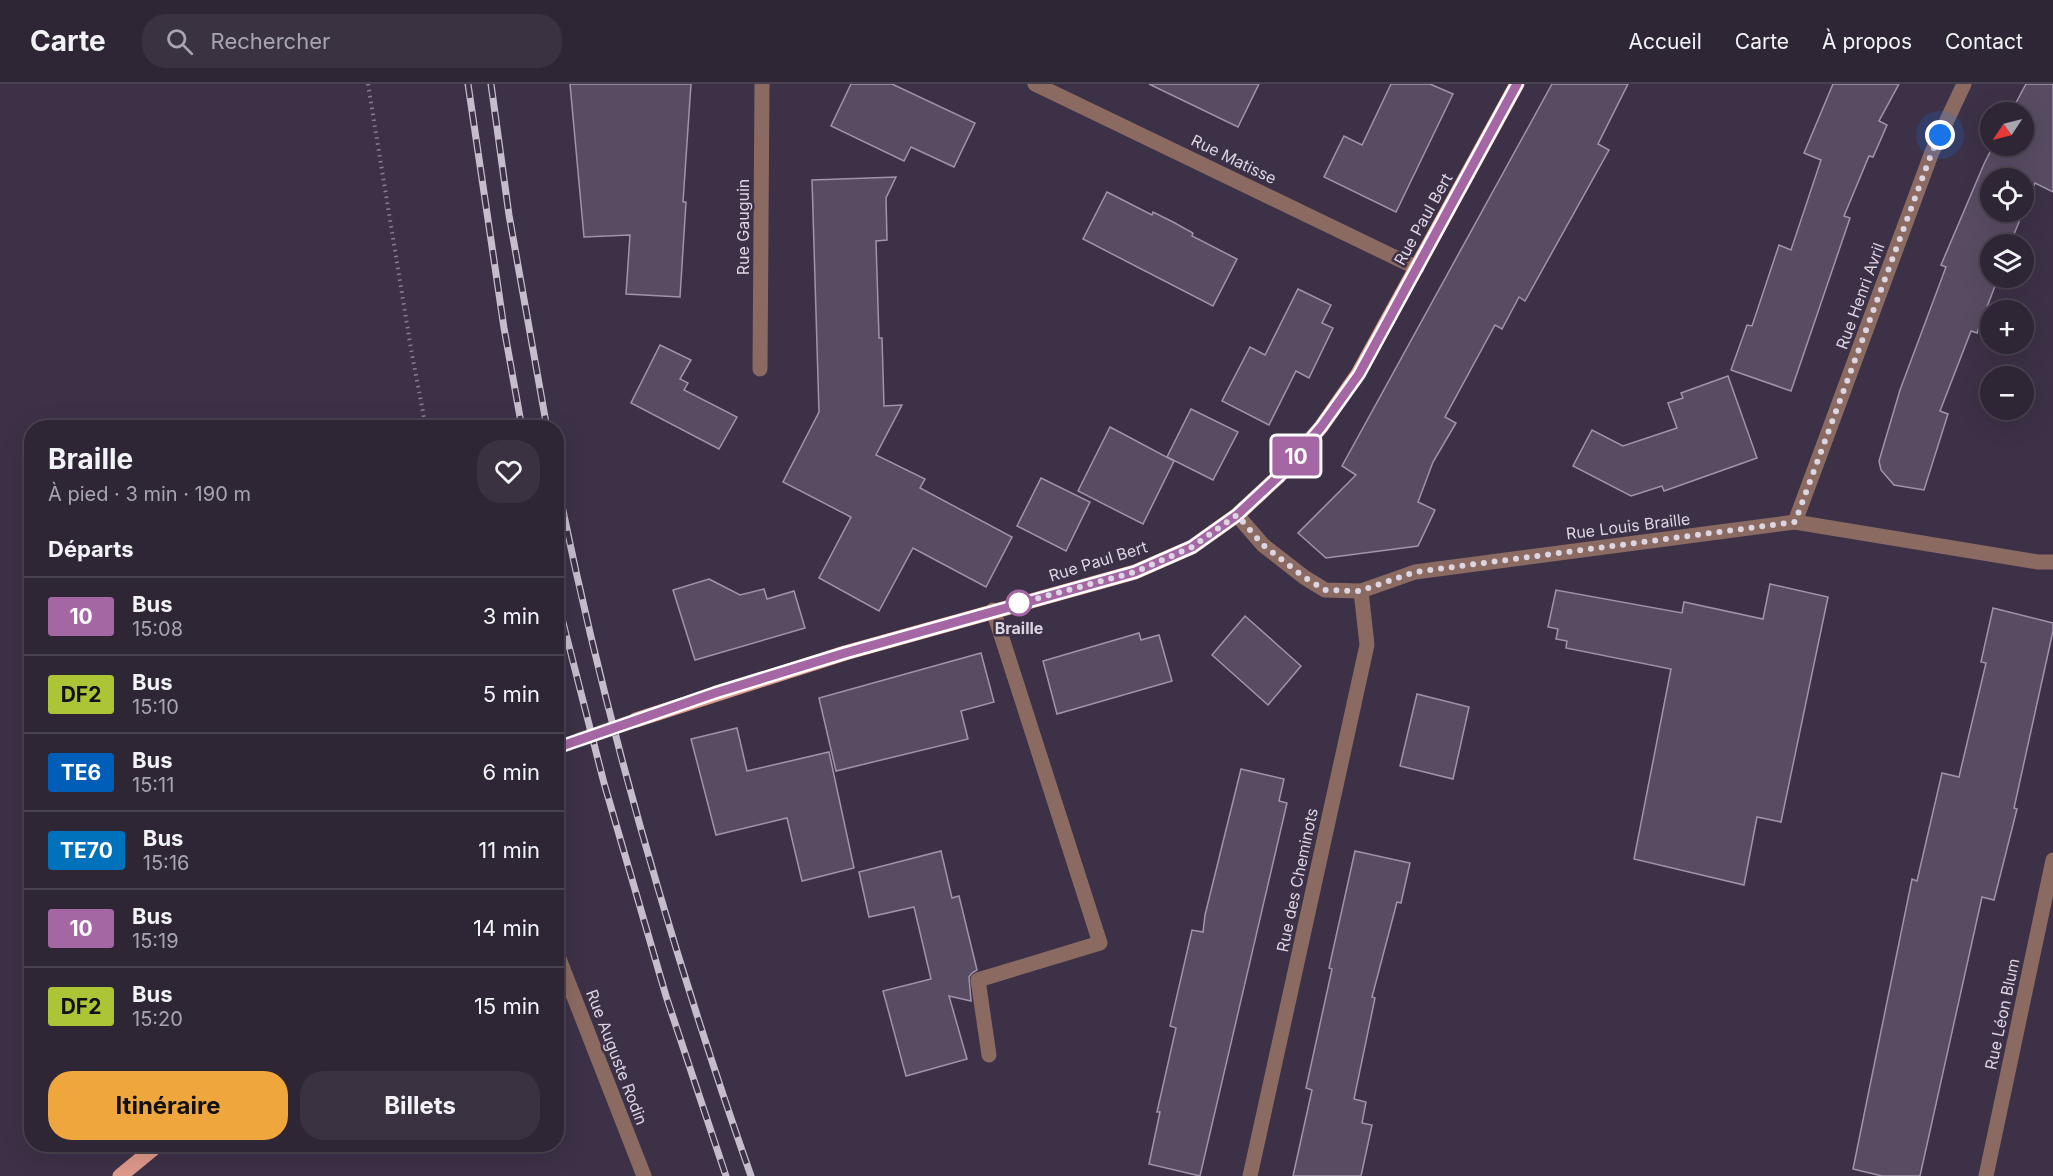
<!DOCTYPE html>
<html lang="fr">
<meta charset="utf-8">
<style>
body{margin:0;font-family:Inter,sans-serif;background:#3a3141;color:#f1f3f6;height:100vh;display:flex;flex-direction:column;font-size:22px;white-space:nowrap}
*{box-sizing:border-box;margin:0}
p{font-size:20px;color:#a7a5ad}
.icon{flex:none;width:33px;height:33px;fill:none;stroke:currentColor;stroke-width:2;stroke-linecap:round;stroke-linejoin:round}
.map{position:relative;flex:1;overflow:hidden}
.sheet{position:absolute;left:24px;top:336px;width:540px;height:732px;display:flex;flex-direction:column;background:#2e2535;border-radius:24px;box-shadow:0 6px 24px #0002,0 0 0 2px #494250}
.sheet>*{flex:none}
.badge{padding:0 12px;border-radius:4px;font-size:21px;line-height:39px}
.needle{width:39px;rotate:235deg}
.tools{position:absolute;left:1980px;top:18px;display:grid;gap:12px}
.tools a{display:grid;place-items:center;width:54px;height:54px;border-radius:50%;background:#2e2535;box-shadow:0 6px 24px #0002,0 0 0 2px #494250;font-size:30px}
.you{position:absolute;width:30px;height:30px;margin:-15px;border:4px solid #fff;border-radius:50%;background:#1a73e8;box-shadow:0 0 0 9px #1a73e833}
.map>.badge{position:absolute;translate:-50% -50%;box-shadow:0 0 0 3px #fff}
h2{padding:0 24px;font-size:22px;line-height:54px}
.round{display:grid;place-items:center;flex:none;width:63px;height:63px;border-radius:24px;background:#3a3141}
.summary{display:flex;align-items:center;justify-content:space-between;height:102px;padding:0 24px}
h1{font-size:28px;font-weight:700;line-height:45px}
.button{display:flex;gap:12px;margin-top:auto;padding:12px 24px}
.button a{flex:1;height:69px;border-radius:24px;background:#efa73d;color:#111;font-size:24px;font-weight:700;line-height:69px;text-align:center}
.button a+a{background:#3a3141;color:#f1f3f6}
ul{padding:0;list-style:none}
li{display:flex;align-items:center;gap:18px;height:78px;padding:0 24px;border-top:2px solid #494250}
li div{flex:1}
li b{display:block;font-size:22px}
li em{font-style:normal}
li .badge{min-width:66px;font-weight:700;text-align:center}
header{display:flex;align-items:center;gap:36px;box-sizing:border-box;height:84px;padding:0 30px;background:#2e2535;border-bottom:2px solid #494250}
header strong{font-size:28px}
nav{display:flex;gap:33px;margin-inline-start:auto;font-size:21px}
.search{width:420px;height:54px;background:#3a3141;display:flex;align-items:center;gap:15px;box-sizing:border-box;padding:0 21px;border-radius:24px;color:#a7a5ad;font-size:22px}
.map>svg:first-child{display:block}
</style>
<header>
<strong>Carte</strong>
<div class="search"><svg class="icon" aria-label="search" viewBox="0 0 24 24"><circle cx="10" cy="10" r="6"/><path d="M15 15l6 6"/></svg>Rechercher</div>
<nav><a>Accueil</a><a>Carte</a><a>À propos</a><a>Contact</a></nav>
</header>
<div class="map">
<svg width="2053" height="1092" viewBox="0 0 2053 1092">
<rect width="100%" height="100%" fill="#3d3147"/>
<g fill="#584c63" stroke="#a293ad" stroke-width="1.5">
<path d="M 570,0 L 691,0 L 683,118 L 686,118 L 680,213 L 626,210 L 630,151 L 584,153 Z"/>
<path d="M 851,0 L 892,0 L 975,39 L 954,83 L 911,63 L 904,77 L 831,42 Z"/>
<path d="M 1149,0 L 1259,0 L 1238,43 Z"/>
<path d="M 1391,0 L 1430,0 L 1453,10 L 1396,128 L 1324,93 L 1344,52 L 1362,61 Z"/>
<path d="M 1552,0 L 1628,0 L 1598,60 L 1609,66 L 1525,217 L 1519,213 L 1502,245 L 1495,241 L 1445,333 L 1456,339 L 1433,378 L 1418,418 L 1435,426 L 1418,462 L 1326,474 L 1298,449 L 1356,391 L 1342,382 Z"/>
<path d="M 1833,0 L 1899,0 L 1879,37 L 1887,41 L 1873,73 L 1869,72 L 1844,132 L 1850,134 L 1791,307 L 1731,286 L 1747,241 L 1752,242 L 1779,161 L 1791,166 L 1821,76 L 1804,69 Z"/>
<path d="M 2026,0 L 2053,0 L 2053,108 L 2035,99 L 2024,126 L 2024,94 L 1990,94 L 1990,128 L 2023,128 L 2010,160 L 1990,160 L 1990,194 L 1996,194 L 1993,201 L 1995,202 L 1977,249 L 1971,247 L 1940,327 L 1948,330 L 1924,406 L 1894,401 L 1881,386 L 1879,377 L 1900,306 L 1946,183 L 1941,181 L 1984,80 L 1993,62 L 2024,62 L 2024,28 L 2011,28 Z"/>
<path d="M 896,93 L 886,114 L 887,156 L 876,157 L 879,254 L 882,254 L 884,322 L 902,321 L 876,371 L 925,395 L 920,404 L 1012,453 L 986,503 L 913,464 L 879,527 L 819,494 L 851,433 L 783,398 L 819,328 L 812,96 Z"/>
<path d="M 1107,108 L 1152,131 L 1153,128 L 1173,138 L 1193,149 L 1192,152 L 1237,175 L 1213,222 L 1083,155 Z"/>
<path d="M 1298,205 L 1331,221 L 1322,239 L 1333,244 L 1309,294 L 1296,287 L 1269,341 L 1222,317 L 1250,263 L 1265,271 Z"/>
<path d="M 660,261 L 691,276 L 680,295 L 688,299 L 684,306 L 737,333 L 719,365 L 631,319 Z"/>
<path d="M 1728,292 L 1757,374 L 1664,407 L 1662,402 L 1631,412 L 1573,382 L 1592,346 L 1623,362 L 1677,344 L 1668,319 L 1683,314 L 1681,309 Z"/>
<path d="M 1191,325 L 1238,348 L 1213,396 L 1167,373 Z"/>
<path d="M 1110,343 L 1174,377 L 1143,440 L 1078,407 Z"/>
<path d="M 1041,394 L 1090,418 L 1066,467 L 1017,442 Z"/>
<path d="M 709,495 L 740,511 L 764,505 L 767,515 L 794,507 L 805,544 L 695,576 L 673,506 Z"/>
<path d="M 1770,500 L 1828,513 L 1781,738 L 1757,733 L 1744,801 L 1634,775 L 1671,585 L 1566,564 L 1567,557 L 1556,555 L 1558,545 L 1548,543 L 1556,506 L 1682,529 L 1684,518 L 1763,535 Z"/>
<path d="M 1993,524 L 2053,539 L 2053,547 L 2014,724 L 2017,725 L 1994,816 L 1982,813 L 1920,1092 L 1882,1092 L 1853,1085 L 1912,795 L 1917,797 L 1942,689 L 1959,693 L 1986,579 L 1981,578 Z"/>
<path d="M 1245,532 L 1301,582 L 1268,621 L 1212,571 Z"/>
<path d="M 1139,549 L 1141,556 L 1159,551 L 1172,597 L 1057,630 L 1043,577 Z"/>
<path d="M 981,569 L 994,618 L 961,627 L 968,655 L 836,687 L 819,614 Z"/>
<path d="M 1417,610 L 1469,623 L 1453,695 L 1400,682 Z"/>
<path d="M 737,644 L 747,687 L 829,668 L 854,784 L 802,797 L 787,734 L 716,751 L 691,655 Z"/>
<path d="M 1241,685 L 1284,695 L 1279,717 L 1287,719 L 1200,1092 L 1149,1080 L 1160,1028 L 1157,1028 L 1176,944 L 1170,942 L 1192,846 L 1203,848 L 1205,831 Z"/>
<path d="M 941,767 L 952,814 L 959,812 L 977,886 L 972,889 L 969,893 L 971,917 L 949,912 L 967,975 L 906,992 L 883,907 L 931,895 L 914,823 L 869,833 L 859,788 Z"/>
<path d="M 1355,767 L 1410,779 L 1401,819 L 1397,818 L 1372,913 L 1375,914 L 1354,1015 L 1366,1018 L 1362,1039 L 1372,1041 L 1361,1092 L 1293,1092 L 1312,1006 L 1306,1004 L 1332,885 L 1329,884 Z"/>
</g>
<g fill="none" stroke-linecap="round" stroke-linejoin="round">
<path stroke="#554a5e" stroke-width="15" stroke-dasharray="15 8" stroke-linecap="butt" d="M 556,664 L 636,636"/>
<path stroke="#887e90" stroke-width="4" stroke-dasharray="1.5 4.5" stroke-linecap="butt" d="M 368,0 L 411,265 L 426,344"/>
<g stroke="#8b6a62" stroke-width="15">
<path d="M 1035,0 L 1417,184"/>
<path d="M 760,285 L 762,0"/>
<path d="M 1237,431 L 1263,461 L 1304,493 L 1325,506 L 1361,507 L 1415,488 L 1795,438 L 2038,478 L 2053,478"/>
<path d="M 1795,438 L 1932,68 L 1964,0"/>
<path d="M 556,867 L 644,1092"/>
<path d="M 989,971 L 978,896 L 1100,859 L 993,526"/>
<path d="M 1250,1092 L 1367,561 L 1361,507"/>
<path d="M 1986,1092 L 2053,776"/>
</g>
<g stroke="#de9a8a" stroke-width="15">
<path d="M 636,636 L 845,569 L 1135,488 L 1192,463 L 1237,431 L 1280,391 L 1321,343 L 1358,290 L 1517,0"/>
<path d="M 120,1092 L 159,1060"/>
</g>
<defs>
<g id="rail">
<path d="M 468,0 L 504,244 L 522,344"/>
<path d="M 491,0 L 509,131 L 547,344"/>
<path d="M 556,392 C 603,630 671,864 751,1092"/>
<path d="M 556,511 L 604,699 L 666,912 L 726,1092"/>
</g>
</defs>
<use href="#rail" stroke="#c5bdcb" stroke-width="7"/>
<use href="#rail" stroke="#3d3147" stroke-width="4.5" stroke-dasharray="14" stroke-linecap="butt"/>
</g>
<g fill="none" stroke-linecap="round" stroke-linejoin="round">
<defs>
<path id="line" d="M 556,664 L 715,609 L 845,569 L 1135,488 L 1192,463 L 1237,431 L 1280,391 L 1321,343 L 1359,290 L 1517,0"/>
</defs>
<use href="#line" stroke="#fff" stroke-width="14"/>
<use href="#line" stroke="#a467a3" stroke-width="9"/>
<path stroke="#dcd5e2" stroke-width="6" stroke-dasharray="0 10.8" d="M 1019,519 L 1013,521 L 1135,488 L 1192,463 L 1237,431 L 1263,461 L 1304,493 L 1325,506 L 1360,507 L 1415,488 L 1795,438 L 1932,68 L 1940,51"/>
</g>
<circle fill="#fff" stroke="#a467a3" stroke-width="3" cx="1019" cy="519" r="12"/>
<g text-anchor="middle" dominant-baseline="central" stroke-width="5" stroke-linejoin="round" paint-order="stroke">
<g font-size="16" fill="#dcd5e2" stroke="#3d3147">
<text transform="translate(1234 75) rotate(26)">Rue Matisse</text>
<text transform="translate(1423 135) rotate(-61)">Rue Paul Bert</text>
<text transform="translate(743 143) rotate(-90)">Rue Gauguin</text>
<text transform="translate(1860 212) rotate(-70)">Rue Henri Avril</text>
<text transform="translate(1628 442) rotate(-7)">Rue Louis Braille</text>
<text transform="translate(1098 477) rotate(-17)">Rue Paul Bert</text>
<text transform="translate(1297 796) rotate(-78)">Rue des Cheminots</text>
<text transform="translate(2002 930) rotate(-78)">Rue Léon Blum</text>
<text transform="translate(617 973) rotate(69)">Rue Auguste Rodin</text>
</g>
<g font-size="16" font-weight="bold" fill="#dcd5e2" stroke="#3d3147">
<text x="1019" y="544">Braille</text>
</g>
</g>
</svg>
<div class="tools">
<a><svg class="needle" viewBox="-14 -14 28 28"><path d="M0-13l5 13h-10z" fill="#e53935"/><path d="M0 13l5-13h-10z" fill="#a7a5ad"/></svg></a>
<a><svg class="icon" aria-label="locate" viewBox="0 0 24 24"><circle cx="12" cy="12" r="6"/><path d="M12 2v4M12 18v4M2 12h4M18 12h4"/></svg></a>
<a><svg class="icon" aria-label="layers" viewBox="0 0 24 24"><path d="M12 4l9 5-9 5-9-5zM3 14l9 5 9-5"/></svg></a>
<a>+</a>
<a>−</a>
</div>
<div class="you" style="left:1940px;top:51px"></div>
<b class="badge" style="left:1296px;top:372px;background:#a467a3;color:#fff">10</b>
<section class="sheet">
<div class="summary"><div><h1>Braille</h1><p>À pied · 3 min · 190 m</p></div><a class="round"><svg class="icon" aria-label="heart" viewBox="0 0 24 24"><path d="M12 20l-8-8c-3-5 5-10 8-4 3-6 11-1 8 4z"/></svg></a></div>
<h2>Départs</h2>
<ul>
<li><span class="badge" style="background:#a467a3;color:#fff">10</span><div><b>Bus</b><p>15:08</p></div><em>3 min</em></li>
<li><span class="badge" style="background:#acc537;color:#111">DF2</span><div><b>Bus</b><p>15:10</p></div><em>5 min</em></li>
<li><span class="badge" style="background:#005eb8;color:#fff">TE6</span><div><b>Bus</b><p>15:11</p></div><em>6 min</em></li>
<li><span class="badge" style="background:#0072bc;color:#fff">TE70</span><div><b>Bus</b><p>15:16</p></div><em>11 min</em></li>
<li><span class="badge" style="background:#a467a3;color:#fff">10</span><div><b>Bus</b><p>15:19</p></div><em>14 min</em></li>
<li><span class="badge" style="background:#acc537;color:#111">DF2</span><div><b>Bus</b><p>15:20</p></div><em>15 min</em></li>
</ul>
<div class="button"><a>Itinéraire</a><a>Billets</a></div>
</section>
</div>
